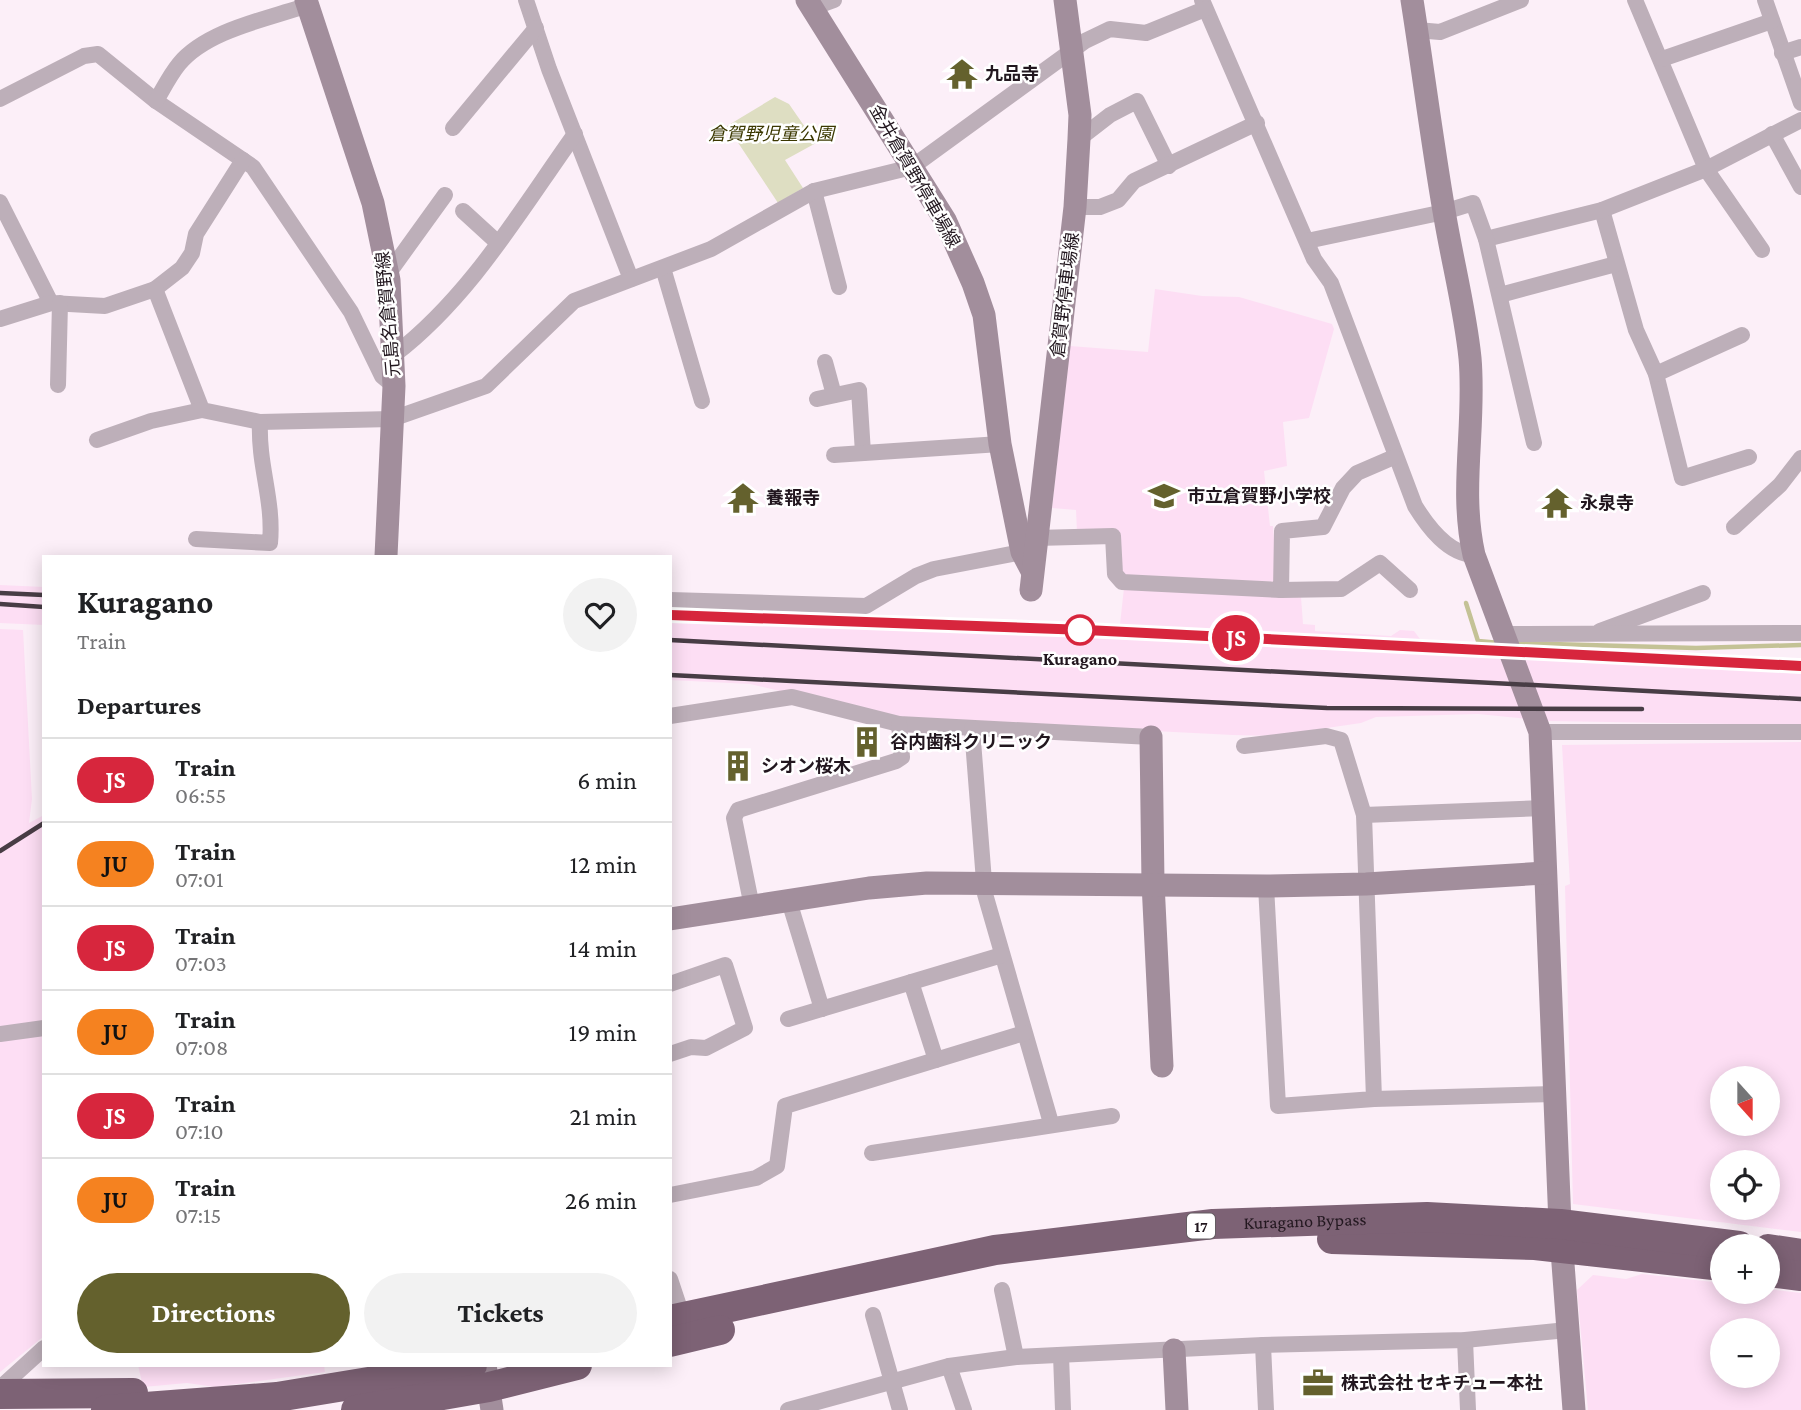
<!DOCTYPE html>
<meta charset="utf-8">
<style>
body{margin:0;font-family:"Crimson Pro","Noto Sans JP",serif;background:#f2f2f2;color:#202124;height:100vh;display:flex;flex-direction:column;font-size:26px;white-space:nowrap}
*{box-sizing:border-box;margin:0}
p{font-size:23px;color:#757577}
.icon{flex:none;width:38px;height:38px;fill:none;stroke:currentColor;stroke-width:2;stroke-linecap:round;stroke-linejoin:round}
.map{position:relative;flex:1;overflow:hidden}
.drawer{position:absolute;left:42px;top:555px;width:630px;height:812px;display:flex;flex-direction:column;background:#fff;border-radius:0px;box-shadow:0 4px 18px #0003}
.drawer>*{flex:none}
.badge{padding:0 14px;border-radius:23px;font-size:24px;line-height:46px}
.needle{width:46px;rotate:159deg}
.buttons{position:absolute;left:1710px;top:1066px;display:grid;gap:14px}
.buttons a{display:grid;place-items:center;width:70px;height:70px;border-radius:50%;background:#fff;box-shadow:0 4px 18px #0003;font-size:35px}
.map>.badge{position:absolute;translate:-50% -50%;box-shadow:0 0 0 4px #fff}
h2{padding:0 35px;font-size:26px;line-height:63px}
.round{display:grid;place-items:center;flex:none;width:74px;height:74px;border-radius:37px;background:#f2f2f2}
.summary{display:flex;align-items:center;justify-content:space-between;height:119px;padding:0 35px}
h1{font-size:33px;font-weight:700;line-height:52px}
.cta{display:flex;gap:14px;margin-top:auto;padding:14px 35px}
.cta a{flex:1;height:80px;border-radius:42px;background:#64612d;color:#fff;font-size:28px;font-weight:700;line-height:80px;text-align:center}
.cta a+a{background:#f2f2f2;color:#202124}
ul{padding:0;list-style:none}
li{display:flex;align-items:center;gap:21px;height:84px;padding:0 35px;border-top:2px solid #e0e0e0}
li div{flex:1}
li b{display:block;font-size:26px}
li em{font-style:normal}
li .badge{min-width:77px;font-weight:700;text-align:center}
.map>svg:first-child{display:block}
</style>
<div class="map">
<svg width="1801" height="1410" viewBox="0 0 1801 1410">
<rect width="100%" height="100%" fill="#fceff8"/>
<g fill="#fddef4" fill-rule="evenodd">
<path d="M 1155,289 L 1202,296 L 1239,297 L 1332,324 L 1334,329 L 1309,418 L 1283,422 L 1287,466 L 1264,471 L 1270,526 L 1273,526 L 1277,582 L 1121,576 L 1116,531 L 1077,532 L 1076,510 L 1052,508 L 1070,346 L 1148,352 Z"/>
<path d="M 0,585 L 44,587 L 44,625 L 0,623 Z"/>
<path d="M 1124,588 L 1301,597 L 1303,624 L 1315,625 L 1315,631 L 1391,636 L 1400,630 L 1414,631 L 1420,639 L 1507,645 L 1801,658 L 1801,725 L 1547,721 L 1478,714 L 1376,717 L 1361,723 L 1272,736 L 1233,735 L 894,718 L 750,684 L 670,680 L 670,606 L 1120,624 Z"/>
<path d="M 0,629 L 23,630 L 32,799 L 29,823 L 44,815 L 44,1022 L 0,1027 Z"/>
<path d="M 1801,742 L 1801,1232 L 1573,1204 L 1565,886 L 1570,884 L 1562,745 ZM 1768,1078 L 1768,1124 L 1722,1124 L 1722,1078 ZM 1722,1162 L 1768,1162 L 1768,1208 L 1722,1208 Z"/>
<path d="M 44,1032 L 44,1336 L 0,1372 L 0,1038 Z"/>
<path d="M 1642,1274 L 1722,1283 L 1722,1292 L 1768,1292 L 1768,1289 L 1801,1293 L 1801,1410 L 1588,1410 L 1577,1290 L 1593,1275 L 1626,1279 ZM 1722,1330 L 1768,1330 L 1768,1376 L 1722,1376 Z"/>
<path d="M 138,1365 L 324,1365 L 325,1372 L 215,1387 L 187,1383 L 143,1387 Z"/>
</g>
<path fill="#dedec2" d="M 775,97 L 789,104 L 816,143 L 785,160 L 803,188 L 778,203 L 727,126 Z"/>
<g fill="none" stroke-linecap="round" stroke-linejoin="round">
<g stroke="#c4c296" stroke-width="4.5">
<path d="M 1466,603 L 1478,641 L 1500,643"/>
<path d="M 1516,643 L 1696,648 L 1801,645"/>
</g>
<g stroke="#bdafb9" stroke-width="16">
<path d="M 526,0 L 549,69 L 631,279"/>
<path d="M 1202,0 L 1314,259 L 1331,283 L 1415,506 C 1428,527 1448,554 1474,555"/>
<path d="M 1635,0 L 1706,169 L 1762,250"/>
<path d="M 1765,0 L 1801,103"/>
<path d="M 812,8 L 834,0"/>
<path d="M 1417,30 L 1440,32 L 1521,0"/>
<path d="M 1782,53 L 1801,47"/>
<path d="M 1662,59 L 1772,21"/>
<path d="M 0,99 L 84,56 L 98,54 L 156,101 L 253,167 L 351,312 L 382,376 L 394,386"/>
<path d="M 156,101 C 163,89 170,75 179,64 C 207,30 268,19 308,5"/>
<path d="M 453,128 L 536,28"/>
<path d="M 1772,134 L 1801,187"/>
<path d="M 1079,139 L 1110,115 L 1137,101 L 1169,166"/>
<path d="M 814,191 L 839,287"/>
<path d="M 0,202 L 51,303"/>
<path d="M 1075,207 L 1100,207 L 1118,200 L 1134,181 L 1257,123"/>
<path d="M 1602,210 L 1636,330 L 1656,374 L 1682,478 L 1749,457"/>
<path d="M 463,211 L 498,243"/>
<path d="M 1486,239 L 1602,210 L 1706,169 L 1801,120"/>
<path d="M 1307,241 L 1444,212 L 1473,203 L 1486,239 L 1534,443"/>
<path d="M 663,268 L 702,401"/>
<path d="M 388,274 L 445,195"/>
<path d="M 155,289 L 182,268 L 192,253 L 196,234 L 243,160"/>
<path d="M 1500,295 L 1616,264"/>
<path d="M 0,319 L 51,303 L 105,306 L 155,289 L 202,410 L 260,422 L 392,419 L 486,386 L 574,301 L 711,249 L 814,191 L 912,167 L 1085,41 L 1110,29 L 1146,33 L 1205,9"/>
<path d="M 394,355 C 470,297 520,211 575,134"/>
<path d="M 825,362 L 834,395"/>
<path d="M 1656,374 L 1742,335"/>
<path d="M 58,385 L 60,303"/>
<path d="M 817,399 L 859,390 L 863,453"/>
<path d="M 97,440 L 151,421 L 202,410"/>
<path d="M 834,455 L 1000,444"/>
<path d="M 1734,527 L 1780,485 L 1801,458"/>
<path d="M 1036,538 L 1113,536 L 1115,574 L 1122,582 L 1281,590 L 1282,531 L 1323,527 L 1343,488 L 1357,473 L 1394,457"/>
<path d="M 196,539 L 270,543 C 274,500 258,466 260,422"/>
<path d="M 1281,590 L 1341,589 L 1380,563 L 1410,590"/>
<path d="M 670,600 L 866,606 L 916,576 L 934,569 L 1022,552"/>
<path d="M 1600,631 L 1703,593"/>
<path d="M 1503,634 L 1801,633"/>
<path d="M 670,716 L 792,697 L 899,724 L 1151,737"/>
<path d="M 972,728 L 985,894 L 1051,1123"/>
<path d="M 1540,732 L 1801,732"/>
<path d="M 1244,746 L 1326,736 L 1341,740 L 1364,815 L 1374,1099 L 1278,1106 L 1266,886"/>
<path d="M 1364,815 L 1544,808"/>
<path d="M 789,901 L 822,1009"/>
<path d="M 752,907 L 734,818 L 738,810 L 896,761 L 902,757 L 899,724"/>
<path d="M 911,982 L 936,1060"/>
<path d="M 670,984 L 725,965 L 745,1028 L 706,1048 L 691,1047 L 670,1054"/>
<path d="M 788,1019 L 1002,955"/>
<path d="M 0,1034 L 44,1028"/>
<path d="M 1374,1099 L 1555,1094"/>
<path d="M 872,1153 L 1112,1116"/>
<path d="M 670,1195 L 756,1178 L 777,1166 L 785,1106 L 1024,1033"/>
<path d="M 670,1279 L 683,1318"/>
<path d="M 1002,1290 L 1016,1357"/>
<path d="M 873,1315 L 900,1410"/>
<path d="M 1465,1340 L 1468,1410"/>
<path d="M 1263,1345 L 1266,1410"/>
<path d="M 1061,1355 L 1063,1410"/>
<path d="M 949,1366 L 964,1410"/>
<path d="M 0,1388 L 44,1348"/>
<path d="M 788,1410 L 949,1366 L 1016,1357 L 1263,1345 L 1465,1340 L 1567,1330"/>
</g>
<g stroke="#a28e9c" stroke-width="23">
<path d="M 306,0 L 373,203 L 389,280 L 394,386 L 386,556"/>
<path d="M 807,0 L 945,220 L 973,283 L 984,315 L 1000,444 L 1022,552 L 1032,571"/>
<path d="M 1412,0 C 1423,70 1432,141 1444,211 C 1452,260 1465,309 1470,358 C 1476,425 1459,489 1474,555 L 1540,732 L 1560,1224 L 1574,1410"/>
<path d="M 1031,590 L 1075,207 L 1079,139 L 1080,115 L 1065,0"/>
<path d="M 1151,737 L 1153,883 L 1162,1066"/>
<path d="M 670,919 L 869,888 L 927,883 L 1266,886 L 1366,884 L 1545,873"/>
<path d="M 1174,1350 L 1177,1410"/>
<path d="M 485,1365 L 492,1410"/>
</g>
<g stroke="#7d6275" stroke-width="30">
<path d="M 1332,1239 L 1535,1245 L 1722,1266"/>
<path d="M 1768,1249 L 1801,1254"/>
<path d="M 1768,1272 L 1801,1276"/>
<path id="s1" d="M 670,1320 L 995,1250 L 1213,1224 L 1427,1217 L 1560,1224 L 1739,1246"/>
<path d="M 670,1342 L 720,1330"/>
<path d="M 0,1394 L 133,1393"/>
<path d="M 106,1410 L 277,1397 L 472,1365"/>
<path d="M 356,1410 L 489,1387 L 577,1365"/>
</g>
<g stroke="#483d45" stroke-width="4.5">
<path d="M 0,593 L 44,595"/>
<path d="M 0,604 L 44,607"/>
<path d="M 670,615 L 1086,630 L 1801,666"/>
<path d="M 670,640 L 1801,699"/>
<path d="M 670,675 L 1327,708 L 1642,709"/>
<path d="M 0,851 L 44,823"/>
</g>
</g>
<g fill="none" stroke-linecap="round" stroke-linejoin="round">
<defs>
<path id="line" d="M 670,615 L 1086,630 L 1801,666"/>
</defs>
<use href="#line" stroke="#fff" stroke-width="16"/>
<use href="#line" stroke="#d7263d" stroke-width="10"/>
</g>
<defs>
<symbol id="temple-bare" viewBox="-9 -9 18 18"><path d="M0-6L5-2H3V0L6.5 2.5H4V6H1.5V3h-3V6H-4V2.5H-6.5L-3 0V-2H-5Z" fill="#64612d" stroke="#fff" stroke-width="2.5" paint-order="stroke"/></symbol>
<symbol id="school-bare" viewBox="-9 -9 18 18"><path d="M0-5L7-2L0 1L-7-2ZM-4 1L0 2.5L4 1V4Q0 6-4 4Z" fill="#64612d" stroke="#fff" stroke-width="2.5" paint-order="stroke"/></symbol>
<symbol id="building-bare" viewBox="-9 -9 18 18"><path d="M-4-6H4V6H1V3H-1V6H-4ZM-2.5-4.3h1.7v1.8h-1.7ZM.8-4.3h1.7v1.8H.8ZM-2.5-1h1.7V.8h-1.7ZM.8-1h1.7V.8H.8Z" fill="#64612d" stroke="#fff" stroke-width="2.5" paint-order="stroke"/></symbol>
<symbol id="office-bare" viewBox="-9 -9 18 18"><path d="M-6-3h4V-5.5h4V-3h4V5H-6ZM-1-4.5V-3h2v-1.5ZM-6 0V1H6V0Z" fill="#64612d" stroke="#fff" stroke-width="2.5" paint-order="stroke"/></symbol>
</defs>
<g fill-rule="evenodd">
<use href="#temple-bare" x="940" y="52" width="44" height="44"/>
<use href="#school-bare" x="1142" y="474" width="44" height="44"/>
<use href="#temple-bare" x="721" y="476" width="44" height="44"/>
<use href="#temple-bare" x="1535" y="481" width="44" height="44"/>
<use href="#building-bare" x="845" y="720" width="44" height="44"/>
<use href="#building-bare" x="716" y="744" width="44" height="44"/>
<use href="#office-bare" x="1296" y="1361" width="44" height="44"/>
</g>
<circle fill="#fff" stroke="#d7263d" stroke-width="3.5" cx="1080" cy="630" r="14"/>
<g text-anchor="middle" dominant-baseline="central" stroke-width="5" stroke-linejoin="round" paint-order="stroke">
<rect fill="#fff" stroke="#645d62" stroke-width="2" x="1187" y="1213.5" width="28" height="25" rx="5"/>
<g font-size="16" font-weight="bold" fill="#22171f">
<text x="1201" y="1226">17</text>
</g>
<g font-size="18" font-weight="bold" fill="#22171f" stroke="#fff" text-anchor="start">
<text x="985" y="74">九品寺</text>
<text x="1187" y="496">市立倉賀野小学校</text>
<text x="766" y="498">養報寺</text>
<text x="1580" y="503">永泉寺</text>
<text x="890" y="742">谷内歯科クリニック</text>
<text x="761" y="766">シオン桜木</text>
<text x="1341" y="1383">株式会社 セキチュー本社</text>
</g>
<g font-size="18" font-style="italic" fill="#3b3800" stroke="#fff">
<text x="771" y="134">倉賀野児童公園</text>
</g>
<g font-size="18" fill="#22171f" stroke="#fff">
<text transform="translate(915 176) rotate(60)">金井倉賀野停車場線</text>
<text transform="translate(1065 295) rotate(-83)">倉賀野停車場線</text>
<text transform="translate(388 314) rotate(-95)">元島名倉賀野線</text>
<text stroke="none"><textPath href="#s1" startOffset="644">Kuragano Bypass</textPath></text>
</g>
<g font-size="18" font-weight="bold" fill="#22171f" stroke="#fff">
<text x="1080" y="659">Kuragano</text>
</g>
</g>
</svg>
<div class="buttons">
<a><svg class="needle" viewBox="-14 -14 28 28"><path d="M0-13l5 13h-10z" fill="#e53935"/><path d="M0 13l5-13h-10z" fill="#757577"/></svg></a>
<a><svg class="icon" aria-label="locate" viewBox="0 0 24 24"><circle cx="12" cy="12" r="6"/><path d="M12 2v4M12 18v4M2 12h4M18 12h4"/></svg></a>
<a>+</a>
<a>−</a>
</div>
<b class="badge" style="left:1236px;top:638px;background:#d7263d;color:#fff">JS</b>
<section class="drawer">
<div class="summary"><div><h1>Kuragano</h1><p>Train</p></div><a class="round"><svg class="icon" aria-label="heart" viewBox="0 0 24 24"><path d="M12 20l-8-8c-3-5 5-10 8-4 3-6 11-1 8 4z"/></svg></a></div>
<h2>Departures</h2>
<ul>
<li><span class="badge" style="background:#d7263d;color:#fff">JS</span><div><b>Train</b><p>06:55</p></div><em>6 min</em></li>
<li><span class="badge" style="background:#f58220;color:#111">JU</span><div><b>Train</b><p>07:01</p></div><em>12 min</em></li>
<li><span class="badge" style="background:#d7263d;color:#fff">JS</span><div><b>Train</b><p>07:03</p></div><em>14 min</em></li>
<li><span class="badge" style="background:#f58220;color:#111">JU</span><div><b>Train</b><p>07:08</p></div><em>19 min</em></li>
<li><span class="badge" style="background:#d7263d;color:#fff">JS</span><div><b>Train</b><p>07:10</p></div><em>21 min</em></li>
<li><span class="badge" style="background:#f58220;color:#111">JU</span><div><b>Train</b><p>07:15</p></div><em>26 min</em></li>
</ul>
<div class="cta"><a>Directions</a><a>Tickets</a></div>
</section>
</div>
